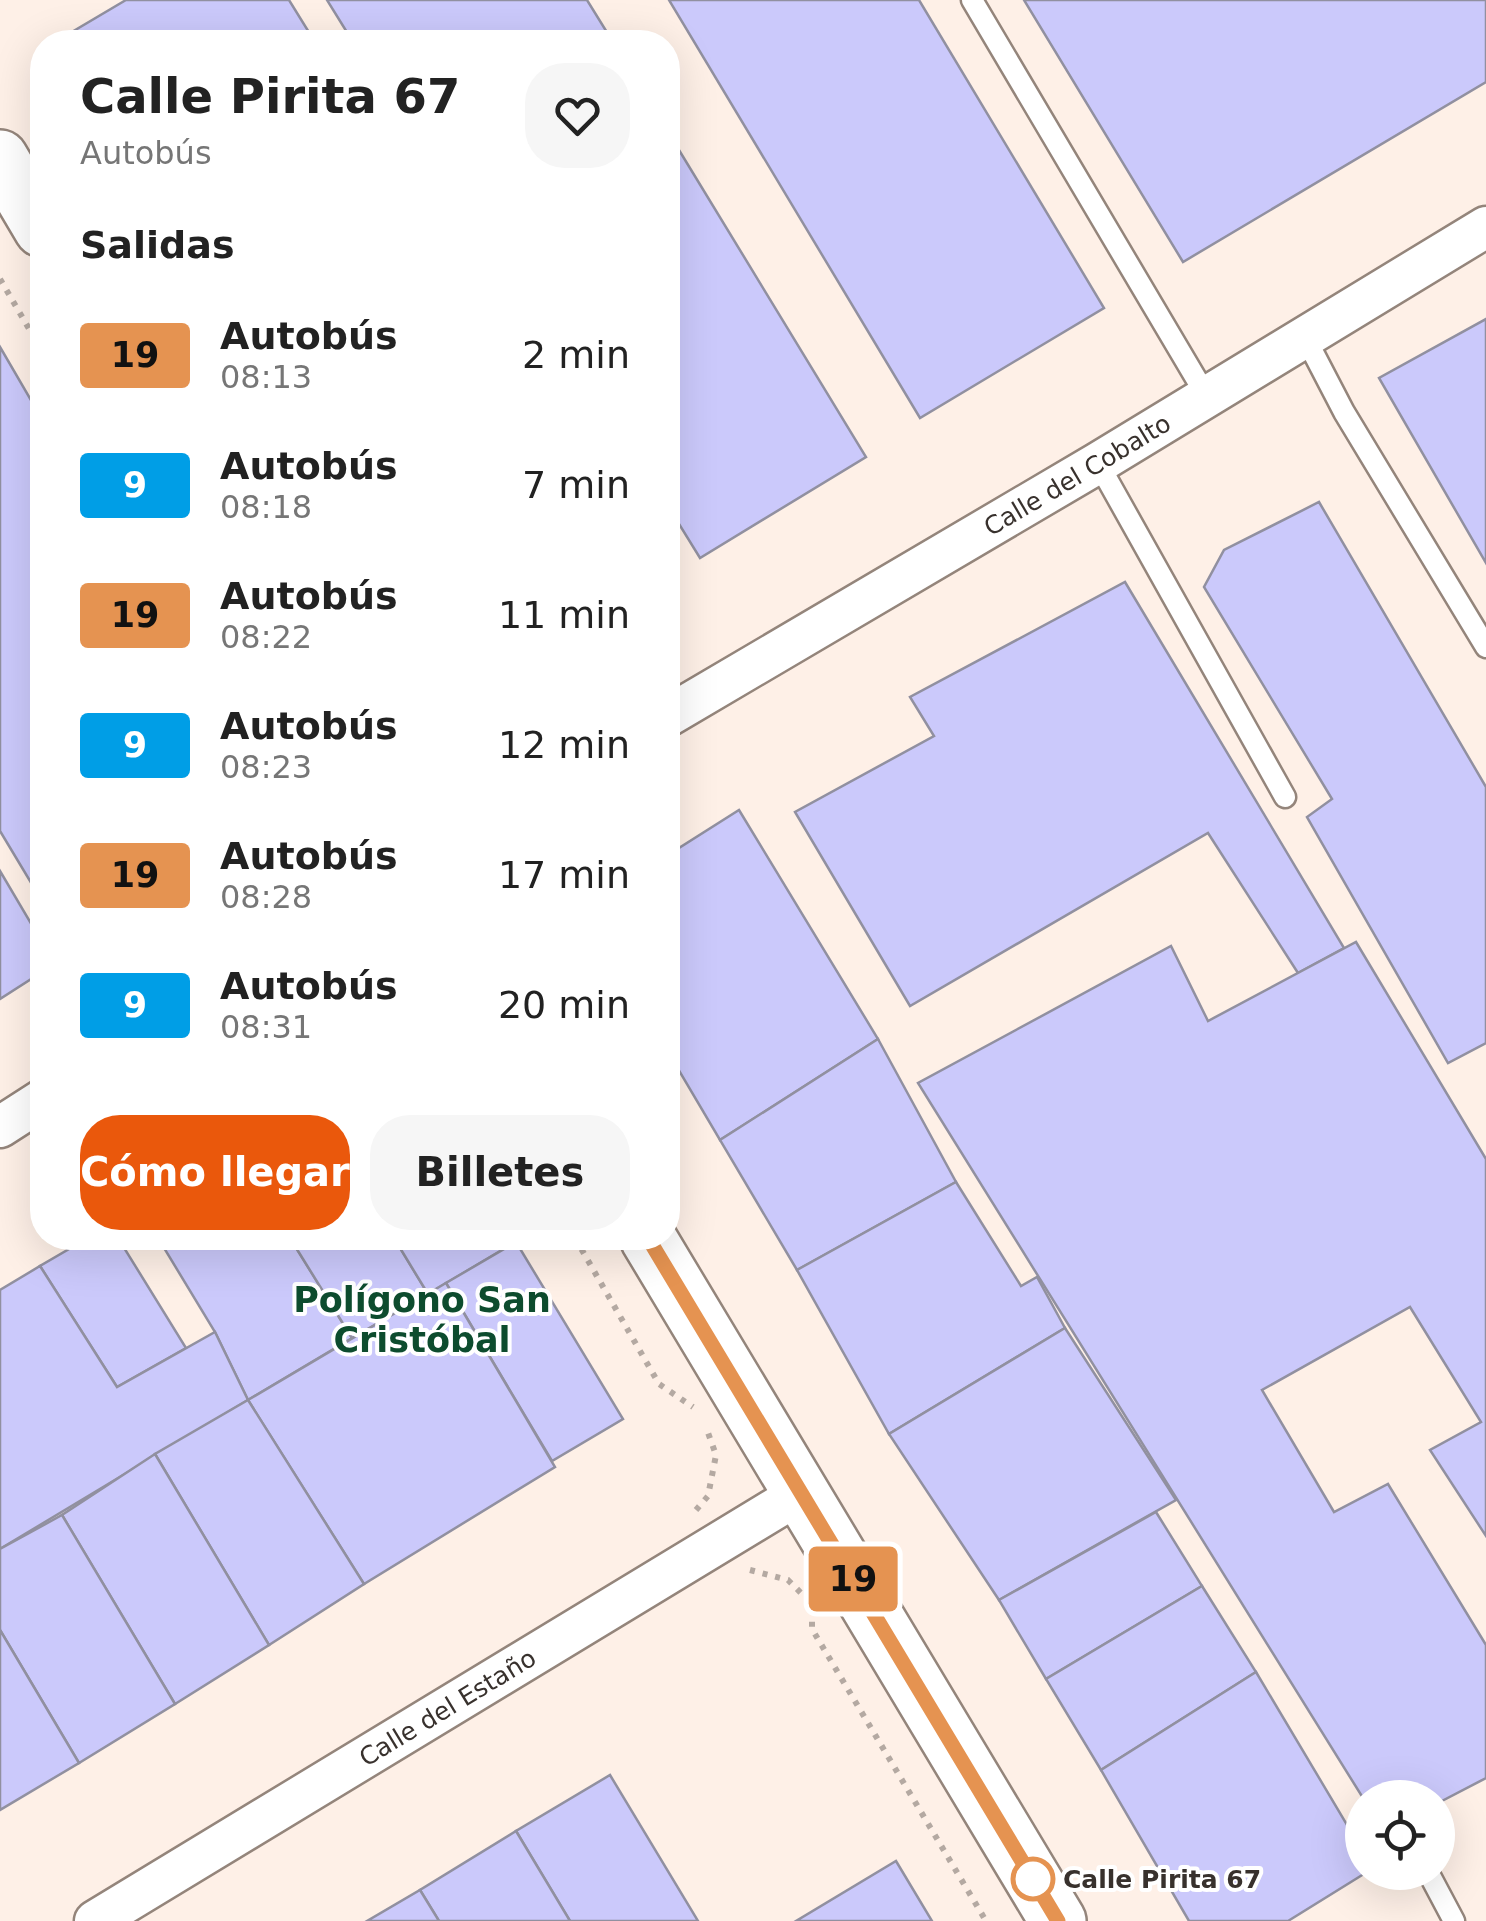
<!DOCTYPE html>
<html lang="es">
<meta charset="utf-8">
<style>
body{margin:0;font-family:"DejaVu Sans",sans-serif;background:#f6f6f6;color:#222;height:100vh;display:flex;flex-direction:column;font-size:38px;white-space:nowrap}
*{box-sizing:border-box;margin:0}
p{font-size:32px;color:#767676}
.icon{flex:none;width:55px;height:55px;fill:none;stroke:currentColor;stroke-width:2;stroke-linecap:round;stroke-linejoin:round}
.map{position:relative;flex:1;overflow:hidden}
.sheet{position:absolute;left:30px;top:30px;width:650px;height:1220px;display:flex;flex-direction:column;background:#fff;border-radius:40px;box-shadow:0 10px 40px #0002}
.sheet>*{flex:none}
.badge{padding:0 20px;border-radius:8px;font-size:35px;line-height:65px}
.tools{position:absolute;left:1345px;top:1780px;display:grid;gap:20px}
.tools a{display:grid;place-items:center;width:110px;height:110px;border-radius:50%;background:#fff;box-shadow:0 10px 40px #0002;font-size:50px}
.map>.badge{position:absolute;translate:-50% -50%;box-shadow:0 0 0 5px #fff}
h2{padding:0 50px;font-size:38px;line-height:90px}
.round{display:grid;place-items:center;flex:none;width:105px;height:105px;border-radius:40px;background:#f6f6f6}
.head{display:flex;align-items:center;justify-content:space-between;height:170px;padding:0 50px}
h1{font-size:48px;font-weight:600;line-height:75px}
.button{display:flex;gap:20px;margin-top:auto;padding:20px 50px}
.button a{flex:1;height:115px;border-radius:40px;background:#ea580c;color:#fff;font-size:40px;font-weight:600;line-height:115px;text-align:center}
.button a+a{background:#f6f6f6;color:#222}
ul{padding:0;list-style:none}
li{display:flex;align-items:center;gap:30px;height:130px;padding:0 50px}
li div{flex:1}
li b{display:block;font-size:38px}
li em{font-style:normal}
li .badge{min-width:110px;font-weight:700;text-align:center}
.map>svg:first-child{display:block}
</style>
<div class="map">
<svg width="1486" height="1921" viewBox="0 0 1486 1921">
<rect width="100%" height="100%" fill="#fef0e7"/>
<g fill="#cbc9fb" stroke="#9190a0" stroke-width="2.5">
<path d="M 126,0 L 289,0 L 315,42 L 55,42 Z"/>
<path d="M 327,0 L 587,0 L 613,42 L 353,42 Z"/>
<path d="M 669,0 L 919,0 L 1104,308 L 920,418 Z"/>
<path d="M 1024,0 L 1486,0 L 1486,82 L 1183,262 Z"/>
<path d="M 668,132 L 866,457 L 700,558 L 676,519 L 668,525 Z"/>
<path d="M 1486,319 L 1486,563 L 1379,378 Z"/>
<path d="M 0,347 L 42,419 L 42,901 L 0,831 Z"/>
<path d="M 1319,502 L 1486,787 L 1486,1043 L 1448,1063 L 1307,817 L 1332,799 L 1204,587 L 1224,550 Z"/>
<path d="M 1125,582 L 1344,948 L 1298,973 L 1208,833 L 910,1006 L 795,812 L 934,736 L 910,697 Z"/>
<path d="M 739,810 L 878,1039 L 720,1140 L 668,1052 L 668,855 Z"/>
<path d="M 0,871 L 42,942 L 42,972 L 0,999 Z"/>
<path d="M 1356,942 L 1486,1159 L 1486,1536 L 1430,1450 L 1481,1422 L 1410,1307 L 1262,1390 L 1334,1512 L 1388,1484 L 1486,1645 L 1486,1778 L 1438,1803 L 1438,1798 L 1363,1798 L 918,1083 L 1171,946 L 1208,1021 Z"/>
<path d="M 878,1039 L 956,1182 L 797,1270 L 720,1140 Z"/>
<path d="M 956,1182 L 1021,1286 L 1037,1277 L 1065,1328 L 889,1434 L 797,1270 Z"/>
<path d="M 88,1238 L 118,1238 L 186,1348 L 117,1387 L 40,1266 Z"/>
<path d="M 158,1238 L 290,1238 L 352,1338 L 248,1400 L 215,1332 Z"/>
<path d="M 290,1238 L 394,1238 L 428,1294 L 352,1338 Z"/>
<path d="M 394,1238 L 522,1238 L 428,1294 Z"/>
<path d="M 516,1242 L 623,1419 L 552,1461 L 446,1283 Z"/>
<path d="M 40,1266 L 117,1387 L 215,1332 L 248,1400 L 0,1549 L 0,1290 Z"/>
<path d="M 446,1283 L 555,1467 L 364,1584 L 248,1400 Z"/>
<path d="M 1065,1328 L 1176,1500 L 999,1600 L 889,1434 Z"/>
<path d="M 248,1400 L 364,1584 L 269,1645 L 155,1454 Z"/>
<path d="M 155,1454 L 269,1645 L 175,1704 L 62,1515 Z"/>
<path d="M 1156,1512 L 1202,1586 L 1046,1679 L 999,1600 Z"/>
<path d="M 62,1515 L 175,1704 L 79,1763 L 0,1630 L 0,1549 Z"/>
<path d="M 1202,1586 L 1256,1672 L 1101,1770 L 1046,1679 Z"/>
<path d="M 0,1630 L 79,1763 L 0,1810 Z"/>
<path d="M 1256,1672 L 1362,1850 L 1362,1872 L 1367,1872 L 1288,1921 L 1189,1921 L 1101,1770 Z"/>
<path d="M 610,1775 L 698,1921 L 570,1921 L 516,1831 Z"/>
<path d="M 516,1831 L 570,1921 L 439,1921 L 420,1890 Z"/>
<path d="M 896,1861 L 932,1921 L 796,1921 Z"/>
<path d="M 420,1890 L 439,1921 L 367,1921 Z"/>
</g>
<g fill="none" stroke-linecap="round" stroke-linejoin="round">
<defs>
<g id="lane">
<path d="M 972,0 L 1207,397"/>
<path d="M 1305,337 L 1344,412 L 1486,647"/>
<path d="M 1098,463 L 1285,797"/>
<path d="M 1428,1872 L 1454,1921"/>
</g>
<g id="street">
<path id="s1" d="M 668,716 L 1098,463 L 1486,227"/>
<path d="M 0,1127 L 42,1100"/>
<path id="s2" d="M 95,1921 L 801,1493"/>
</g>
<g id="secondary">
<path d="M 0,158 L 42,229"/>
<path d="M 648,1238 L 1058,1921"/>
</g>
</defs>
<use href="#lane" stroke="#94857b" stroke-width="25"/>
<use href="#street" stroke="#94857b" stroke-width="45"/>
<use href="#secondary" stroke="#94857b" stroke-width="60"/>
<g stroke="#b4a9a2" stroke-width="6" stroke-dasharray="5 8" stroke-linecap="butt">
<path d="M 0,279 L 42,351"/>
<path d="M 575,1238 L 659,1384 L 693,1407"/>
<path d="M 696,1510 L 708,1496 L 716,1455 L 707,1430"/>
<path d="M 750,1570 L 788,1580 L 812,1604 L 812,1629 L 986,1921"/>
</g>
<use href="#lane" stroke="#fff" stroke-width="20"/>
<use href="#street" stroke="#fff" stroke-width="40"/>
<use href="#secondary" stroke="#fff" stroke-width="55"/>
</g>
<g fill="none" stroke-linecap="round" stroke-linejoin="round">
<defs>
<path id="line" d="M 648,1238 L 1058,1921"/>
</defs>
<use href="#line" stroke="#fff" stroke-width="22"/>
<use href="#line" stroke="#e59351" stroke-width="15"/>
</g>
<circle fill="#fff" stroke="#e59351" stroke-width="5" cx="1033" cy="1879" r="20"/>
<g text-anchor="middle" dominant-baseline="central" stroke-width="8" stroke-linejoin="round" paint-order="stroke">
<g font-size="25" fill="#38312d" stroke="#fff">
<text stroke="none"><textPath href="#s1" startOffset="475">Calle del Cobalto</textPath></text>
<text stroke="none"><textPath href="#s2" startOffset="412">Calle del Estaño</textPath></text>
</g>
<g font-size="25" font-weight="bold" fill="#38312d" stroke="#fff" text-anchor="start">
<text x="1063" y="1879">Calle Pirita 67</text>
</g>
<g font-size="35" font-weight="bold" fill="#0d4c2e" stroke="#fff">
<text x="422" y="1300">Polígono San<tspan x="422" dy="40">Cristóbal</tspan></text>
</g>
</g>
</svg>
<div class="tools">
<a><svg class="icon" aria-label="locate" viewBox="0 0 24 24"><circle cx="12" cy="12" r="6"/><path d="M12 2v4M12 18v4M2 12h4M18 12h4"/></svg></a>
</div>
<b class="badge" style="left:853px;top:1579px;background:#e59351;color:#111">19</b>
<section class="sheet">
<div class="head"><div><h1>Calle Pirita 67</h1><p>Autobús</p></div><a class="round"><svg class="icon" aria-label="heart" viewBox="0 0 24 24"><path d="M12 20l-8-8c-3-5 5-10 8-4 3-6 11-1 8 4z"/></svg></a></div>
<h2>Salidas</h2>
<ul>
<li><span class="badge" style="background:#e59351;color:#111">19</span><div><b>Autobús</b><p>08:13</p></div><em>2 min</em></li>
<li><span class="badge" style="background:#009ee6;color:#fff">9</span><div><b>Autobús</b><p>08:18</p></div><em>7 min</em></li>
<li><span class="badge" style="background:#e59351;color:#111">19</span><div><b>Autobús</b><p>08:22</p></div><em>11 min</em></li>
<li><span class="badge" style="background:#009ee6;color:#fff">9</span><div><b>Autobús</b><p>08:23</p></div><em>12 min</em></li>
<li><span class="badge" style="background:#e59351;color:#111">19</span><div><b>Autobús</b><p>08:28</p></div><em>17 min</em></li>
<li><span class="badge" style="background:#009ee6;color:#fff">9</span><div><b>Autobús</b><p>08:31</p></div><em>20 min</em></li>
</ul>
<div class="button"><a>Cómo llegar</a><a>Billetes</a></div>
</section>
</div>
